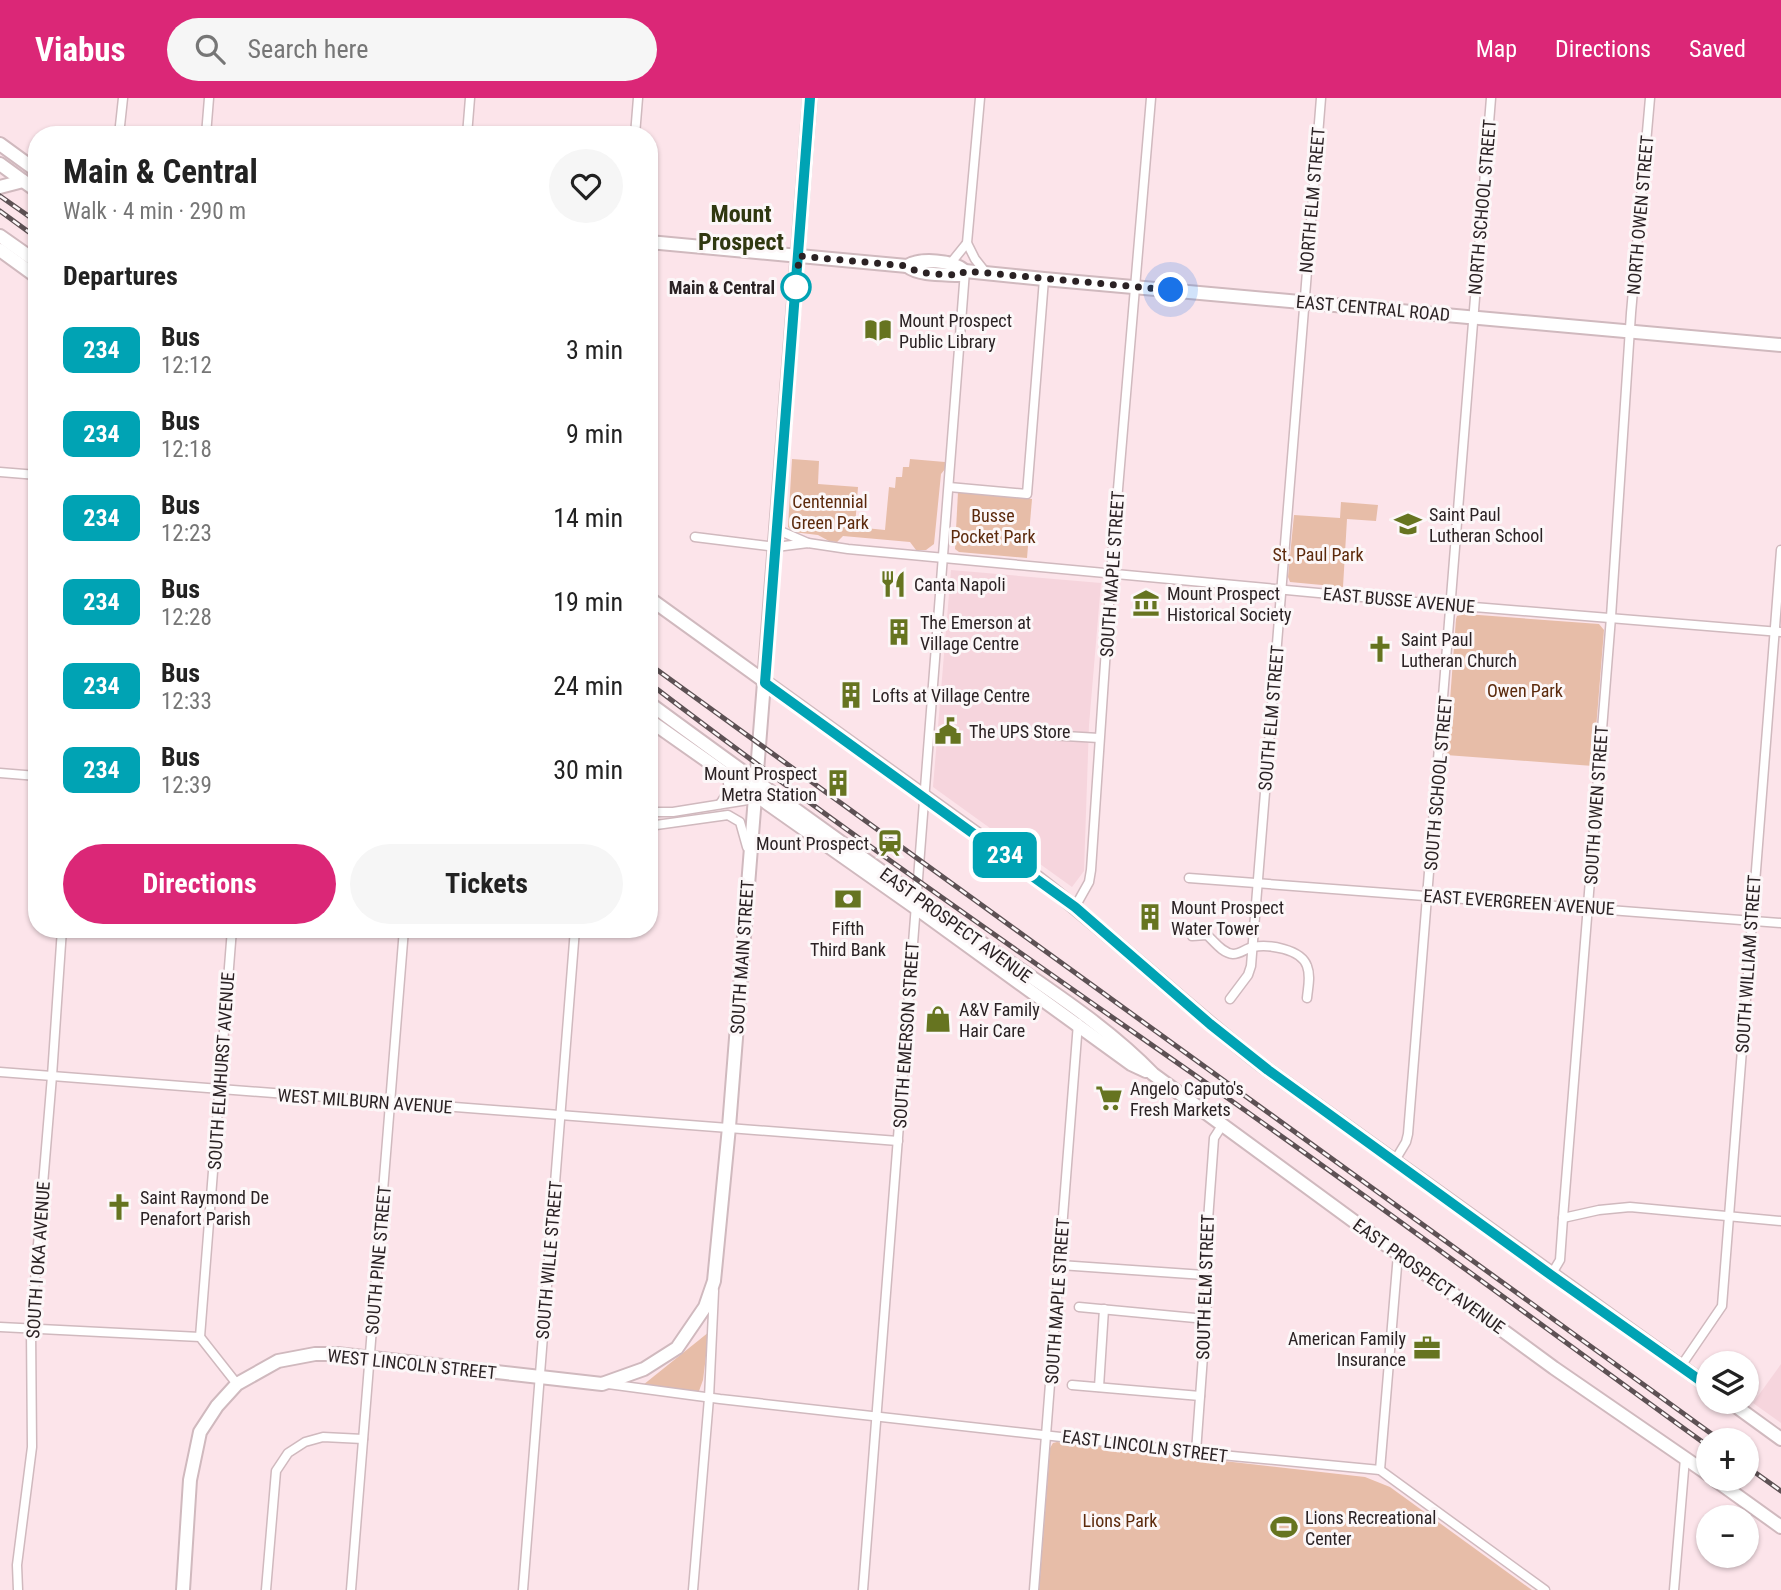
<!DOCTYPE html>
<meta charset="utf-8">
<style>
body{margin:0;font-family:"Roboto Condensed",sans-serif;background:#f6f6f6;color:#222;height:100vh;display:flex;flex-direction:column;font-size:26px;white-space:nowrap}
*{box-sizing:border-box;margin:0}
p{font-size:23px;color:#767676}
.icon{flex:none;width:38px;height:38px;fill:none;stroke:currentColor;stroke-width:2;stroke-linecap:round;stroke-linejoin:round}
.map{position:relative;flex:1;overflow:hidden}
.drawer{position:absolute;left:28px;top:28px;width:630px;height:812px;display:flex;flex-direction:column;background:#fff;border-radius:28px;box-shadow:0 2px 5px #0004}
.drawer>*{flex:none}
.badge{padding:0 14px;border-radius:10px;font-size:24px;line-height:46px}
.tools{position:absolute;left:1696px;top:1253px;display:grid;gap:14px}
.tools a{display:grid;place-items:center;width:63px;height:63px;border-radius:50%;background:#fff;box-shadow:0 2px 5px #0004;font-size:35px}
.you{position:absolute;width:35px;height:35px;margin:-18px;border:5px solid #fff;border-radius:50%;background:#1a73e8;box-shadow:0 0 0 10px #1a73e833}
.map>.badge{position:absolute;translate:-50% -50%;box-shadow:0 0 0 4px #fff}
h2{padding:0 35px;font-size:26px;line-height:63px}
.round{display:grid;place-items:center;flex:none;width:74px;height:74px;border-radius:37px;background:#f6f6f6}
.summary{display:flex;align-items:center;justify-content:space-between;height:119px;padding:0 35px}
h1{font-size:33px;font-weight:700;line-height:52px}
.button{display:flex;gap:14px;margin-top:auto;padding:14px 35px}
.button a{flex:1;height:80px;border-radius:42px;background:#db2777;color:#fff;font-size:28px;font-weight:700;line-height:80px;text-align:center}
.button a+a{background:#f6f6f6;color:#222}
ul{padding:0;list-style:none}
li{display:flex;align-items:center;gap:21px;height:84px;padding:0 35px}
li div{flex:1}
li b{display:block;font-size:26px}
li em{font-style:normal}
li .badge{min-width:77px;font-weight:700;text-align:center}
header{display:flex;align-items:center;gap:42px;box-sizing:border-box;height:98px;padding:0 35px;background:#db2777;color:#fff}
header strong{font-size:33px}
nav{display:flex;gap:38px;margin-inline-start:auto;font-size:24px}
.search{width:490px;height:63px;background:#f6f6f6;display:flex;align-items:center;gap:18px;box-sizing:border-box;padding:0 24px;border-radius:38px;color:#767676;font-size:26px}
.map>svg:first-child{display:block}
</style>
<header>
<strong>Viabus</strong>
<div class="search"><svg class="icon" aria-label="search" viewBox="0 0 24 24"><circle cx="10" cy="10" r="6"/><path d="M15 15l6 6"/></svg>Search here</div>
<nav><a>Map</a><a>Directions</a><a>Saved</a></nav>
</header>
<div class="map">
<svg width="1781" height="1492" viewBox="0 0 1781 1492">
<rect width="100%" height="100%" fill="#fce4ea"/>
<g fill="#f6d5dd">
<path d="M 951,472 L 1101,485 L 1089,627 L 1084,773 L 1072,789 L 933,689 Z"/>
<path d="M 1781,1266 L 1781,1325 L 1753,1305 Z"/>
</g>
<g fill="#e7bda8">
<path d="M 792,361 L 819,363 L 818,386 L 858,389 L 855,429 L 885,432 L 889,389 L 895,390 L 896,379 L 902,379 L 903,369 L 909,369 L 910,361 L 945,364 L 945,371 L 941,376 L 934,446 L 926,452 L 916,452 L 910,444 L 843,438 L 837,444 L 829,443 L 818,437 L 793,434 L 788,429 Z"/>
<path d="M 958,394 L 1032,401 L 1027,460 L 959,454 L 955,451 Z"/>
<path d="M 1341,404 L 1378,407 L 1376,423 L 1347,421 L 1343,489 L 1290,484 L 1288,479 L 1294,417 L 1340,420 Z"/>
<path d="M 1465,516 L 1599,526 L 1604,532 L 1593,668 L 1446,657 L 1456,521 L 1457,518 Z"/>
<path d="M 709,1234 L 703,1282 L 699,1293 L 696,1295 L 643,1287 Z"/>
<path d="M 1057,1344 L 1365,1379 L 1390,1389 L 1532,1492 L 1039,1492 L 1050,1350 L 1053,1345 Z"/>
</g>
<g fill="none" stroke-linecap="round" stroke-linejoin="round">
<defs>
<g id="street">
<path d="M 980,0 L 967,145 L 975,161 L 986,175"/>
<path d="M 119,37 L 123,0"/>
<path d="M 206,37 L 209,0"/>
<path d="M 467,37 L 470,0"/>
<path d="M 635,37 L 638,0"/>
<path d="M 950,166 L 967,145"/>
<path d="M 0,374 L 37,377"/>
<path d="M 949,389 L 1027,396 L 1044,181"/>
<path d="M 778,432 L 808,445"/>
<path d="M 695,439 L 776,449 L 808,445 L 848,451 L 1437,506 L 1781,534"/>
<path d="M 1048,637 L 1099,640"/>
<path d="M 0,675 L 37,678"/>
<path d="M 720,706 C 727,696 731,689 726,678"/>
<path d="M 649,714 L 673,714 L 754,701"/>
<path d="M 649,728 L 728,717 L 740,724 L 747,749"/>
<path d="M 1189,780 L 1781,825"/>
<path d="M 1075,809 L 1089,784 L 1091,772 L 1112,462 L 1151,0"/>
<path d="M 1192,838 L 1207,837 C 1214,843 1222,855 1233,856 C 1241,856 1246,850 1253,849 C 1269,846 1301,851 1307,868 C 1311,878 1308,889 1307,900"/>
<path d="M 1230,901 L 1248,877 L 1251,868 L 1321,0"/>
<path d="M 0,974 L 898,1043"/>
<path d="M 1394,1064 L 1406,1044 L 1408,1036 L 1491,0"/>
<path d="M 1563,1120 L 1599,1112 L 1630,1109 L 1781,1123"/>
<path d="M 1060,1167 L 1204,1177"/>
<path d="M 1551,1177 L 1560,1162 L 1563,1120 L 1611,519 L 1631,215 L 1650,0"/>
<path d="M 1079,1209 L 1206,1221"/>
<path d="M 0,1229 L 200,1239 L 237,1286"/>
<path d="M 200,1239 L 232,831"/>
<path d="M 1681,1268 L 1722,1208 L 1781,452"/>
<path d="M 608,1286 L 720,1301 L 1232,1358 L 1380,1372 L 1545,1492"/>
<path d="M 1072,1287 L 1200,1298"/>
<path d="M 1099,1289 L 1104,1211"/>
<path d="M 1196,1354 L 1208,1189 L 1204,1177 L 1214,1040 L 1223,1026"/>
<path d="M 1380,1372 L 1398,1156"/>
<path d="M 18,1492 L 17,1467 L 32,1349 L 31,1231 L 52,978 L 62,831"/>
<path d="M 266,1492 L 276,1373 L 288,1355 L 305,1344 L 323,1339 L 363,1341"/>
<path d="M 351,1492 L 404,831"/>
<path d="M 523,1492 L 575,831"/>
<path d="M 693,1492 L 709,1300 L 714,1193"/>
<path d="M 863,1492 L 965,173"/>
<path d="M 1034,1492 L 1078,925"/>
<path d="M 1674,1492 L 1685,1360"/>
</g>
<g id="secondary">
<path d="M 0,89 L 23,83"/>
<path d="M 0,138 L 37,164"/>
<path d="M 649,144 L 907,168 C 920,178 943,176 960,177 L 965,173"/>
<path d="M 0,152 L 37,179"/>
<path d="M 907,168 C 920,160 953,162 965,173 L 1044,181 L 1781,247"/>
<path d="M 649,605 C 756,684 864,761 972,838 C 1032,881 1102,923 1153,976 L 1554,1270 L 1708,1376"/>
<path d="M 649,622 L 916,810 L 1131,966 L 1146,973"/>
<path d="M 1714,1381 L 1781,1429"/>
</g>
<g id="primary">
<path d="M 0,46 L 37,73"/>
<path d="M 0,66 L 37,93"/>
<path d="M 649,500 L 1039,781 C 1118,842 1189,912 1268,972 L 1708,1288"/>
<path d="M 1730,1304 L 1781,1341"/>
<path d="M 183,1492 L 190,1382 L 200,1334 L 217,1308 L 237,1286 L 278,1263 L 315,1256 L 337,1256 L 602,1286 L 644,1271 L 677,1250 L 705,1209 L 714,1183 L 729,1029 L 810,0"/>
</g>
</defs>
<use href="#street" stroke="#d0b9be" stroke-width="11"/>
<use href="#secondary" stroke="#d0b9be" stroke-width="16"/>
<use href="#primary" stroke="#d0b9be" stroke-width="16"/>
<use href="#street" stroke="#fff" stroke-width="8"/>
<use href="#secondary" stroke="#fff" stroke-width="12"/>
<use href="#primary" stroke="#fff" stroke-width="12"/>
<defs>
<g id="rail">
<path d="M 0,98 L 37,124"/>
<path d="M 0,113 L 37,140"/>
<path d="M 649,566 L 1720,1342"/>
<path d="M 649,585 C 835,727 1028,860 1219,994 C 1384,1110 1545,1230 1708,1348"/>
<path d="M 1746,1368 L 1781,1393"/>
</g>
</defs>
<use href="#rail" stroke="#5d5154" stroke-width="5"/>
<use href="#rail" stroke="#fcf7f8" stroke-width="2.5" stroke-dasharray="8" stroke-linecap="butt"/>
</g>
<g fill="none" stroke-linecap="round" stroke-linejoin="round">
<defs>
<path id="line" d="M 810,0 L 765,585 L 1075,809 L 1210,926 L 1268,972 L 1551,1177 L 1708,1288"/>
</defs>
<use href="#line" stroke="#fff" stroke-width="16"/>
<use href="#line" stroke="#00a3b4" stroke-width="10"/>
<path stroke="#2b2224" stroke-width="7" stroke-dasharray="0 12.6" d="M 796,189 L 796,197 L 799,158 L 907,168 C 921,178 943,176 960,177 L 965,173 L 1171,192"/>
</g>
<defs>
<symbol id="library-bare" viewBox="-9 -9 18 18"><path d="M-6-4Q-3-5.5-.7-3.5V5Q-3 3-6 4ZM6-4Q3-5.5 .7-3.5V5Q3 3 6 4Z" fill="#667420" stroke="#fcf7f8" stroke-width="2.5" paint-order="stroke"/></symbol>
<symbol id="school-bare" viewBox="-9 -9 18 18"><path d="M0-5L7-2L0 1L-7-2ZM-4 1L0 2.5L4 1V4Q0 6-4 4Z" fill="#667420" stroke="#fcf7f8" stroke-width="2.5" paint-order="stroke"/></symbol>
<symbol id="restaurant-bare" viewBox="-9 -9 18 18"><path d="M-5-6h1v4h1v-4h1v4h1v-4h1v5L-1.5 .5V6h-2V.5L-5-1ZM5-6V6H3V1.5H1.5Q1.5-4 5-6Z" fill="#667420" stroke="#fcf7f8" stroke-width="2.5" paint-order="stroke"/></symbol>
<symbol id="museum-bare" viewBox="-9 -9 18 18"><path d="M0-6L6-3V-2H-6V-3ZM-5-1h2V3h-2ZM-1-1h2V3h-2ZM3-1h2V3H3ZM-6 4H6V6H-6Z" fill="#667420" stroke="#fcf7f8" stroke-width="2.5" paint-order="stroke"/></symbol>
<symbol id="building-bare" viewBox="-9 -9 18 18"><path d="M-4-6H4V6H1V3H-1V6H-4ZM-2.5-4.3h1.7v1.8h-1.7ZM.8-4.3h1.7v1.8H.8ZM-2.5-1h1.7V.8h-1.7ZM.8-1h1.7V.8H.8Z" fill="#667420" stroke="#fcf7f8" stroke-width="2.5" paint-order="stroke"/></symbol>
<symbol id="church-bare" viewBox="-9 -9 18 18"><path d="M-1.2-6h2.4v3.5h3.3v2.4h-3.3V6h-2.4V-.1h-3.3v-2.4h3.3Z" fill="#667420" stroke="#fcf7f8" stroke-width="2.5" paint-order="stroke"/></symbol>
<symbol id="civic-bare" viewBox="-9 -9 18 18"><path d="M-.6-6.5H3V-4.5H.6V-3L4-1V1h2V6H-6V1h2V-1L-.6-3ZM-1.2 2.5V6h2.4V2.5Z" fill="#667420" stroke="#fcf7f8" stroke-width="2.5" paint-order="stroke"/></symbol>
<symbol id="station-bare" viewBox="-9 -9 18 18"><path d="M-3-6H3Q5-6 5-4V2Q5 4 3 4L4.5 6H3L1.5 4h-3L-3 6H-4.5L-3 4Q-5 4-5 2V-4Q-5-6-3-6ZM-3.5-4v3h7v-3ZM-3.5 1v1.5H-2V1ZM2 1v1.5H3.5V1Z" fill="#667420" stroke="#fcf7f8" stroke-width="2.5" paint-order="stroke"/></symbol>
<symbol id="bank-bare" viewBox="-9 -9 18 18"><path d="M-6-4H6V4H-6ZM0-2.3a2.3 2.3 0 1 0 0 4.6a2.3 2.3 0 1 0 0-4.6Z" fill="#667420" stroke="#fcf7f8" stroke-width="2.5" paint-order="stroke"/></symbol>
<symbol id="shop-bare" viewBox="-9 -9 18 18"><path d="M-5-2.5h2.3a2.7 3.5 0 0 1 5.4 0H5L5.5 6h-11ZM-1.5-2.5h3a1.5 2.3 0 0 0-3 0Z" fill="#667420" stroke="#fcf7f8" stroke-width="2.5" paint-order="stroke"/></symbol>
<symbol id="supermarket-bare" viewBox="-9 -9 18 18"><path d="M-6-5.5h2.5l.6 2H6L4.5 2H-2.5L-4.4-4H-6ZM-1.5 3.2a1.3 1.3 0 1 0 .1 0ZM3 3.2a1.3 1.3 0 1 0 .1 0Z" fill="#667420" stroke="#fcf7f8" stroke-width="2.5" paint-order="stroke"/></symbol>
<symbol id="office-bare" viewBox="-9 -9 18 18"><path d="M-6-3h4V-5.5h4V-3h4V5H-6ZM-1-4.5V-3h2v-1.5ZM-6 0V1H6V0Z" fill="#667420" stroke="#fcf7f8" stroke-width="2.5" paint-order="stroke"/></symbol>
<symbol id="stadium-bare" viewBox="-9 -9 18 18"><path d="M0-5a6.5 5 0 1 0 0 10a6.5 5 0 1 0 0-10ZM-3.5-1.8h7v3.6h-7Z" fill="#667420" stroke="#fcf7f8" stroke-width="2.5" paint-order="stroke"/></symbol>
</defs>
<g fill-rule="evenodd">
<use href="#library-bare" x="859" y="213" width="38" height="38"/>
<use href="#school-bare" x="1389" y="407" width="38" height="38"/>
<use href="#restaurant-bare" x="874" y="467" width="38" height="38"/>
<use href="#museum-bare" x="1127" y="486" width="38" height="38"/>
<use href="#building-bare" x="880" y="515" width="38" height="38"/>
<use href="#church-bare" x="1361" y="532" width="38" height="38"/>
<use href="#building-bare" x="832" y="578" width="38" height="38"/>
<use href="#civic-bare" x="929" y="614" width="38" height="38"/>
<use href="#building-bare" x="819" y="666" width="38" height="38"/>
<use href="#station-bare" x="871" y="726" width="38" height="38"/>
<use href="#bank-bare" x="829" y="782" width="38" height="38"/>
<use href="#building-bare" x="1131" y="800" width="38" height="38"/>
<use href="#shop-bare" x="919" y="902" width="38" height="38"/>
<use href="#supermarket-bare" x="1090" y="981" width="38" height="38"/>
<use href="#church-bare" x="100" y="1090" width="38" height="38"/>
<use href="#office-bare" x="1408" y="1231" width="38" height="38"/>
<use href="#stadium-bare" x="1265" y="1410" width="38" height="38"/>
</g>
<circle fill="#fff" stroke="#00a3b4" stroke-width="3.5" cx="796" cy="189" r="14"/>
<g text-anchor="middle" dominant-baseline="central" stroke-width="6" stroke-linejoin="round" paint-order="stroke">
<g font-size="18" fill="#2b2224" stroke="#fcf7f8">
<text transform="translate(1312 102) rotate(-85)">NORTH ELM STREET</text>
<text transform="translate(1482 109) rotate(-85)">NORTH SCHOOL STREET</text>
<text transform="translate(1640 117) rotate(-85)">NORTH OWEN STREET</text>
<text transform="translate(1373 210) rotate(5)">EAST CENTRAL ROAD</text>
<text transform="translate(1112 476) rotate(-86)">SOUTH MAPLE STREET</text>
<text transform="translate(1399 502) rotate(5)">EAST BUSSE AVENUE</text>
<text transform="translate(1271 620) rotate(-85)">SOUTH ELM STREET</text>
<text transform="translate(1438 685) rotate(-85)">SOUTH SCHOOL STREET</text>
<text transform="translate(1596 707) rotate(-86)">SOUTH OWEN STREET</text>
<text transform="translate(1519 804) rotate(4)">EAST EVERGREEN AVENUE</text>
<text transform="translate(956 827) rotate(36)">EAST PROSPECT AVENUE</text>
<text transform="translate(742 859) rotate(-86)">SOUTH MAIN STREET</text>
<text transform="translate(1748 866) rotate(-86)">SOUTH WILLIAM STREET</text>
<text transform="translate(906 937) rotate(-86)">SOUTH EMERSON STREET</text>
<text transform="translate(221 973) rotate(-86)">SOUTH ELMHURST AVENUE</text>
<text transform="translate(365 1003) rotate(4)">WEST MILBURN AVENUE</text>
<text transform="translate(38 1162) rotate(-86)">SOUTH I OKA AVENUE</text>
<text transform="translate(378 1162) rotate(-85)">SOUTH PINE STREET</text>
<text transform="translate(549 1162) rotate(-85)">SOUTH WILLE STREET</text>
<text transform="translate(1429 1178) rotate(36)">EAST PROSPECT AVENUE</text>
<text transform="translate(1205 1189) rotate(-88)">SOUTH ELM STREET</text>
<text transform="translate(1057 1203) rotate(-86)">SOUTH MAPLE STREET</text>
<text transform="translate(412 1266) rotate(6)">WEST LINCOLN STREET</text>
<text transform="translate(1145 1348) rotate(7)">EAST LINCOLN STREET</text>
</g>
<g font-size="18" font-weight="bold" fill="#2b2224" stroke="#fcf7f8" text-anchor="end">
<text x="775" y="189">Main &amp; Central</text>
</g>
<g font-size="18" fill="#2b2224" stroke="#fcf7f8" text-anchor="start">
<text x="899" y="222">Mount Prospect<tspan x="899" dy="21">Public Library</tspan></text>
<text x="1429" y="416">Saint Paul<tspan x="1429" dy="21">Lutheran School</tspan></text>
<text x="914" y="486">Canta Napoli</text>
<text x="1167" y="495">Mount Prospect<tspan x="1167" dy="21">Historical Society</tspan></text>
<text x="920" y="524">The Emerson at<tspan x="920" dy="21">Village Centre</tspan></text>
<text x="1401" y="541">Saint Paul<tspan x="1401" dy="21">Lutheran Church</tspan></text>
<text x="872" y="597">Lofts at Village Centre</text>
<text x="969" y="633">The UPS Store</text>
<text x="817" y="675" text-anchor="end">Mount Prospect<tspan x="817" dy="21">Metra Station</tspan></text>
<text x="869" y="745" text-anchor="end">Mount Prospect</text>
<text x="1171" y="809">Mount Prospect<tspan x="1171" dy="21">Water Tower</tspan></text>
<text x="848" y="830" text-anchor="middle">Fifth<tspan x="848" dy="21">Third Bank</tspan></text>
<text x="959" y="911">A&amp;V Family<tspan x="959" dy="21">Hair Care</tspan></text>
<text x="1130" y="990">Angelo Caputo's<tspan x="1130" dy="21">Fresh Markets</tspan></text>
<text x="140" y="1099">Saint Raymond De<tspan x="140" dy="21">Penafort Parish</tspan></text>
<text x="1406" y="1240" text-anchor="end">American Family<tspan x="1406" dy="21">Insurance</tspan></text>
<text x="1305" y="1419">Lions Recreational<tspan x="1305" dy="21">Center</tspan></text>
</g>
<g font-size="18" fill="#5c2a0c" stroke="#fcf7f8">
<text x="830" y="403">Centennial<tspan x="830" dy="21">Green Park</tspan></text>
<text x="993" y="417">Busse<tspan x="993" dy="21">Pocket Park</tspan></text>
<text x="1318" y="456">St. Paul Park</text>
<text x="1525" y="592">Owen Park</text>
<text x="1120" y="1422">Lions Park</text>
</g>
<g font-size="24" font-weight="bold" fill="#303810" stroke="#fcf7f8">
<text x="741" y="116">Mount<tspan x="741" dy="28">Prospect</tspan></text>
</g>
</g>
</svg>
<div class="tools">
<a><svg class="icon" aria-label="layers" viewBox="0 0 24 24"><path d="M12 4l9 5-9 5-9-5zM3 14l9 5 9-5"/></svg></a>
<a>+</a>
<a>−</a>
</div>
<div class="you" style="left:1171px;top:192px"></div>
<b class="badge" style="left:1005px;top:757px;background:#00a3b4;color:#fff">234</b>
<section class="drawer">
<div class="summary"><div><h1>Main &amp; Central</h1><p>Walk · 4 min · 290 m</p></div><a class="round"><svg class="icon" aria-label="heart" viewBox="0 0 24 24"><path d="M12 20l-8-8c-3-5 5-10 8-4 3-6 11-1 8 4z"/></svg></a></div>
<h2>Departures</h2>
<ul>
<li><span class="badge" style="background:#00a3b4;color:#fff">234</span><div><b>Bus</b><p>12:12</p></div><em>3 min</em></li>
<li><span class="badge" style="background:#00a3b4;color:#fff">234</span><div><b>Bus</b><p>12:18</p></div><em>9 min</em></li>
<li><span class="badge" style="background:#00a3b4;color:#fff">234</span><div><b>Bus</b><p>12:23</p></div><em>14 min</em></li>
<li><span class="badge" style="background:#00a3b4;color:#fff">234</span><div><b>Bus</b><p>12:28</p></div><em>19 min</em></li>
<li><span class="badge" style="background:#00a3b4;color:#fff">234</span><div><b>Bus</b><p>12:33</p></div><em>24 min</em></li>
<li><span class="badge" style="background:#00a3b4;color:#fff">234</span><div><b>Bus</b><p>12:39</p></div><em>30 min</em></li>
</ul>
<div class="button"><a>Directions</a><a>Tickets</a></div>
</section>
</div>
